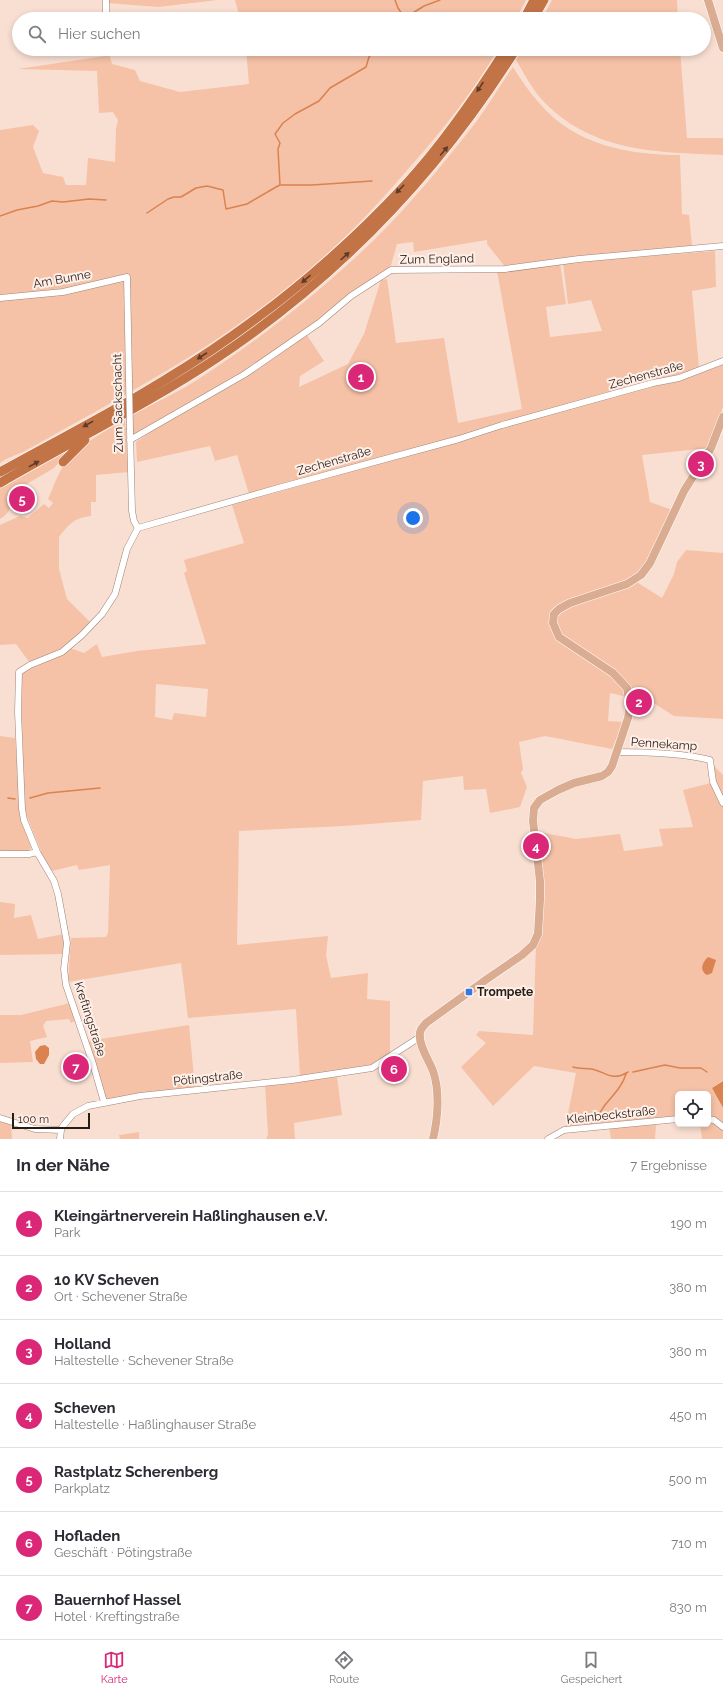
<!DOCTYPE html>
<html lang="de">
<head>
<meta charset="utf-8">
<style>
  body { margin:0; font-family:Raleway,sans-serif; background:#f7f7f7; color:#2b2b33 }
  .controls { position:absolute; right:12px; bottom:12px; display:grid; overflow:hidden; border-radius:6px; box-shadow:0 2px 6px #0003 }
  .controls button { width:36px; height:36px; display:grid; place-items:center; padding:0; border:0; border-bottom:1px solid #e1e1e2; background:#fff; color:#2b2b33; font:20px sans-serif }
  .scale { position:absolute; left:12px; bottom:10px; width:78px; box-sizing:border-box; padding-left:4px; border:2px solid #261d18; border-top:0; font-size:11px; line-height:14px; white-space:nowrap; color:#261d18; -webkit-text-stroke:3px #ffefe7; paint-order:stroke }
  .you { position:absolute; left:413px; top:518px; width:14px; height:14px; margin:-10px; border:3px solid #fff; border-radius:50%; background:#1a73e8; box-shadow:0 0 0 6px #1a73e833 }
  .badge { display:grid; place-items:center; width:26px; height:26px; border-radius:50%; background:#db2777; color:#fff; font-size:13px; font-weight:700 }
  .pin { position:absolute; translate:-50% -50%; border:2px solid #fff; box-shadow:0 1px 4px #0006 }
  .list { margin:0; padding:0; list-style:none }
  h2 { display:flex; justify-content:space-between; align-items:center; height:52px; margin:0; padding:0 16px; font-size:17px }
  h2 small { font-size:13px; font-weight:400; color:#7c7c81 }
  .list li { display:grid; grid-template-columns:26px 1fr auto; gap:12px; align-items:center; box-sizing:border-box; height:64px; padding:0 16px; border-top:1px solid #e1e1e2 }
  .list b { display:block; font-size:15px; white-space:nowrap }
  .list p { margin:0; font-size:13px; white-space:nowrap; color:#7c7c81 }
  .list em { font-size:13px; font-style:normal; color:#7c7c81 }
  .icon { flex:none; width:22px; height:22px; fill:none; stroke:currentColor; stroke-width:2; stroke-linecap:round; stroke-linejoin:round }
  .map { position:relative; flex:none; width:723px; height:1139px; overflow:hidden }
  .search { position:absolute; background:#fff; box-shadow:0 2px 6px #0003; left:12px; right:12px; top:12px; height:44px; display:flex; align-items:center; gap:10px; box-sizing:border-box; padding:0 14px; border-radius:22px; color:#7c7c81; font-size:15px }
  .sheet { height:500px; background:#fff }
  nav { display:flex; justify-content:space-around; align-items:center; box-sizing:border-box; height:56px; border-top:1px solid #e1e1e2; background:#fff; font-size:11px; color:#7c7c81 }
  nav a { display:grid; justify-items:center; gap:2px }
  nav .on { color:#db2777 }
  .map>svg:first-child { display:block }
  .green { fill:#f5c2a7; fill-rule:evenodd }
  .water { fill:#da8250 }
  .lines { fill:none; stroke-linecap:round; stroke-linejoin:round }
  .stream { stroke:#da8250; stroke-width:1.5 }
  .minor-casing { stroke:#9c8579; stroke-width:7 }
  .major-casing { stroke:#fff; stroke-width:9 }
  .highway-casing { stroke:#fff; stroke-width:10 }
  .minor { stroke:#fff; stroke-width:6 }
  .major { stroke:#daac91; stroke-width:8 }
  .highway { stroke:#c27447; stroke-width:9 }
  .minor-bridge-casing { stroke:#9c8579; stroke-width:7; stroke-linecap:butt }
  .minor-bridge { stroke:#fff; stroke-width:6 }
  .oneway { fill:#5d3b28 }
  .poi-dot { fill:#3178e5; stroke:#ffefe7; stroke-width:1.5 }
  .labels { text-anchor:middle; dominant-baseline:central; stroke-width:4; stroke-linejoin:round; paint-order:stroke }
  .street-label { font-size:12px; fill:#261d18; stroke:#ffefe7 }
  .poi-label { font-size:12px; font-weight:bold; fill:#261d18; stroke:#ffefe7; text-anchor:start }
</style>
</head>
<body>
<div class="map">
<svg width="723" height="1139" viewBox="0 0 723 1139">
  <rect width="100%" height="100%" fill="#f9dfd2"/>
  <path class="green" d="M107,0H218L158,7L107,3Z
    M235,0H526L516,19H240Z
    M552,0H677L678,19H542Z
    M105,49H108L112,64L135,70L140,81L180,92L249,84L246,49H498C473,92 442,131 409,168C389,191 369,214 347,235C306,275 259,311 211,343C151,382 87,416 25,451L6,459L0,463V130L33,125L39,131L33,147L43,173L63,177L66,185H86L88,158L115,162L116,129L118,120L113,112L99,113L97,71L18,69L105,56Z
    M523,49H680L687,138H723V155C658,152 595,153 545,103C533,91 525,75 516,60Z
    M513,67C521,80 530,93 540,104C575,145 629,155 680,155L682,214L689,215L692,246L506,268L487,244V240L414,252L413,242L397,244L390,269L305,332L324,361L300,376L299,387L348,364L364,334L381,280L387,279L396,343L444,338L458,423L522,409L497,271L560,263L566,304L546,307L550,337L602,331L591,300L568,304L563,263L715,251L716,287L692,291L699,368L665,378L670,383L723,363V406L714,436L708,448L642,455L650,502L672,510C663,531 655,555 640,573C631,584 574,601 558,607L554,629C574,645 620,673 627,697L610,693L608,721L624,722L612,749L545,736L519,742L523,769L521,773L527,787L520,807L490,813L486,789L464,790L463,776L423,781L421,820L344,826L239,831L237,945L328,936L326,955L331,978L368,973L367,999L390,1001V1054L375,1064L300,1077L296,1009L188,1018L181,963L68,982L71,938L106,937L108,933L110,865L79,870L77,865L52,871L41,858V851L24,809L21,675L26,670L70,648L84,653L97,644L102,657L137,651L206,644L184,573L187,571L184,560L244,543L232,505L461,440L249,494L237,455L215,461L210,446L137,462L136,442L165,422L133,436V415C154,403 177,393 197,380C259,340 319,293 373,241C410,205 444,163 476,122C489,105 500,85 513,67ZM156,684L208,689L206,717L174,713L172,720L155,717Z
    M125,420L129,472L96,475V502H91V516C74,518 69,524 59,537V569L67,599L91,623L62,650L30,663L16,644L0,645V525L20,516L28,518L44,504L49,508L53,503L48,499C54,486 58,472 67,461C82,443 105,431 125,420Z
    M71,449L54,468L15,491C13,502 11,513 0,519V489Z
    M686,550L723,553V719L674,716L628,687L557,632L556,614L559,609L635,581L662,598L674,574L677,562Z
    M0,736L15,738L21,815L31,848L27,852H3L0,850Z
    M711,763L723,775V800L714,782Z
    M711,783L723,802V1080L712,1088L723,1109V1125L708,1118V1094H678V1117L609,1122L565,1129L576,1073L534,1066L493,1106L461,1067L486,1043L476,1035L479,1031L533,1035L536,945L542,906V849L539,832L576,839L620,834L624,851L663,846L659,829L693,827L683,790Z
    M0,902L15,904L14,918L31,915L38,939L64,934L65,954L0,955Z
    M70,1003L77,1020L71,1023L69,1019L46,1021L43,1026L47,1037L30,1041L33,1062L0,1063V1015H21Z
    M189,1025L195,1088L105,1099L88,1041Z
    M337,1077L342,1115L294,1123L295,1139H266L268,1135L265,1085Z
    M0,1119L11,1122L12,1139H0Z
    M708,1121L713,1122L723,1130V1139H702L700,1124H708Z
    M656,1124L655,1139H611L609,1127Z
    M139,1132V1139H120L119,1135Z"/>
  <path class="water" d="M708,957L716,960L712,973L707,975C699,970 702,963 708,957Z
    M45,1045L49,1048V1055L44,1064H40L36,1059L35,1052L40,1046Z
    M723,1081V1108L712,1088Z"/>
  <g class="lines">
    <path class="stream" d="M395,0L398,8L404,17
      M403,19L424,6L440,0
      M280,185H312L372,181
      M147,213L168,199L174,197H181L196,188L207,186L223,190L226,209L247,204L276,187L280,185L278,149L280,143L275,134L283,123L295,114L319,101L330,88L366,67L369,57L376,49
      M0,216L17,210L38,206L52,201L63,202L89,199L106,200
      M8,798L15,799
      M30,798L48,793L100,788
      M573,1067C579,1069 585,1068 592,1069C606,1072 612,1082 628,1072
      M633,1072L665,1065L680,1068H701L707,1072
      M592,1123C598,1117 600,1112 605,1105C613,1095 622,1087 626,1074"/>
    <defs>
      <path id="minor" d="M106,19V0
        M0,298L63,292L127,277L129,380
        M130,430L132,511L134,521L138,528
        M130,440L245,374L319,323L351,296L391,270L505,269L579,259L723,246
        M616,752C644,752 683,753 710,760L713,782L723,803
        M0,854H29L37,852
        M104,1102L93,1064L66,985L64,969L67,943L58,894L54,881L37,852L24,820L22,809L18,712L19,672L30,665L62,652L82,635L102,614L115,594L127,549L138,528L282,487L459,439L502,425L653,383L679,378L723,361
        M0,1118L35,1129L61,1130
        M708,1119L714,1120L723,1127
        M60,1139L61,1130L63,1126L73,1114L88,1106L140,1096L292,1080L372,1068L420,1037
        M548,1139L564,1130L678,1119"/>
      <path id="major" d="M708,0L723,48
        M433,1139C438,1118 440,1091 433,1071C429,1060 418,1045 420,1033C420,1029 424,1026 426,1023L487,979L522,955L533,945L538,934L540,900V881L533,821L534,808L540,800L558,790L574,783L602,776L608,772L612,766L628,718L630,705L627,688L613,673L559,637L553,623L554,614L559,609L570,603L627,584L641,575L650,563L684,491L711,448L723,417"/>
      <path id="highway" d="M524,19L534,0
        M533,19L544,0
        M63,462L85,440
        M0,472C78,429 159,388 232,336C295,292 353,241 406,184C444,143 476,96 506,49
        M0,483C72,441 148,404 217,358C338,277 439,172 516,49"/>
    </defs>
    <use href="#minor" class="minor-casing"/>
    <use href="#major" class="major-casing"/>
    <use href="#highway" class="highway-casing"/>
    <use href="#minor" class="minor"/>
    <use href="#major" class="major"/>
    <use href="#highway" class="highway"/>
    <defs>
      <path id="minor-bridge" d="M129,380L130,430"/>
    </defs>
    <use href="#minor-bridge" class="minor-bridge-casing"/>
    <use href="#minor-bridge" class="minor-bridge"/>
  </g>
  <defs><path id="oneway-solid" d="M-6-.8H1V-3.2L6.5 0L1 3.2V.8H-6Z"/></defs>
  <g class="oneway">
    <use href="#oneway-solid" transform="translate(480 87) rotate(124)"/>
    <use href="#oneway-solid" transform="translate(444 151) rotate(-50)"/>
    <use href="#oneway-solid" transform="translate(400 189) rotate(134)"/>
    <use href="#oneway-solid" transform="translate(345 256) rotate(-42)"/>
    <use href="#oneway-solid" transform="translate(306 279) rotate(139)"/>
    <use href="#oneway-solid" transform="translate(202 356) rotate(147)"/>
    <use href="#oneway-solid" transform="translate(88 424) rotate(151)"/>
    <use href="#oneway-solid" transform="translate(34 464) rotate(-29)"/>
  </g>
  <rect class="poi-dot" x="465" y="988" width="8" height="8" rx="2"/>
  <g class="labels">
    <g class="street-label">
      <text transform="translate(437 259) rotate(-1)">Zum England</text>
      <text transform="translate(62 279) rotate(-10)">Am Bunne</text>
      <text transform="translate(646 375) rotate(-15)">Zechenstraße</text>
      <text transform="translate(118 403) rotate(-91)">Zum Sackschacht</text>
      <text transform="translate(334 461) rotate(-16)">Zechenstraße</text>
      <text transform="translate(664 744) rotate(4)">Pennekamp</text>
      <text transform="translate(90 1019) rotate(72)">Kreftingstraße</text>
      <text transform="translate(208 1078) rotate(-6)">Pötingstraße</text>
      <text transform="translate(611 1115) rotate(-6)">Kleinbeckstraße</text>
    </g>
    <g class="poi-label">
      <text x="477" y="992">Trompete</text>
    </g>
  </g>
</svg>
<div class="controls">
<button><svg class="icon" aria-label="locate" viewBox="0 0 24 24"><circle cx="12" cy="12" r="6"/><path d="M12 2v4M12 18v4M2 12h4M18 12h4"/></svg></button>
</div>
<div class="scale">100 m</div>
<div class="you"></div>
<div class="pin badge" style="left:361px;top:377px">1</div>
<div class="pin badge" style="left:639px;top:702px">2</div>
<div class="pin badge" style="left:701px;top:464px">3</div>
<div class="pin badge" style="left:536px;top:846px">4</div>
<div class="pin badge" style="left:22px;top:499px">5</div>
<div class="pin badge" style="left:394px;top:1069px">6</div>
<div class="pin badge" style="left:76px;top:1067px">7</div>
<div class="search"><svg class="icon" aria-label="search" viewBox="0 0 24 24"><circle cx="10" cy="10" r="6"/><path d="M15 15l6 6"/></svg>Hier suchen</div>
</div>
<section class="sheet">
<h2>In der Nähe<small>7 Ergebnisse</small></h2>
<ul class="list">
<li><span class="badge">1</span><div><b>Kleingärtnerverein Haßlinghausen e.V.</b><p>Park</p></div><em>190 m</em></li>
<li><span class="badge">2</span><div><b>10 KV Scheven</b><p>Ort · Schevener Straße</p></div><em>380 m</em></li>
<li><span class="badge">3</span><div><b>Holland</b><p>Haltestelle · Schevener Straße</p></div><em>380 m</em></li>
<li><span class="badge">4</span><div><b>Scheven</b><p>Haltestelle · Haßlinghauser Straße</p></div><em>450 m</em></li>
<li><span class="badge">5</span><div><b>Rastplatz Scherenberg</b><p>Parkplatz</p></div><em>500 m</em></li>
<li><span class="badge">6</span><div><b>Hofladen</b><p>Geschäft · Pötingstraße</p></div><em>710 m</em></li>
<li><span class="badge">7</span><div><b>Bauernhof Hassel</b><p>Hotel · Kreftingstraße</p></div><em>830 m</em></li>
</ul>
</section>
<nav>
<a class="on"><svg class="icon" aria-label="map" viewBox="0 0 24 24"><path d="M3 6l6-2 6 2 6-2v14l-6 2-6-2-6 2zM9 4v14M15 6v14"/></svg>Karte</a>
<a><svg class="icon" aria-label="directions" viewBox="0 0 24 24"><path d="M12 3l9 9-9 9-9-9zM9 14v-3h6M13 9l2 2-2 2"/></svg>Route</a>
<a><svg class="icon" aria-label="saved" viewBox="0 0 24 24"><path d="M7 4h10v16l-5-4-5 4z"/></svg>Gespeichert</a>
</nav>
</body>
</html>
